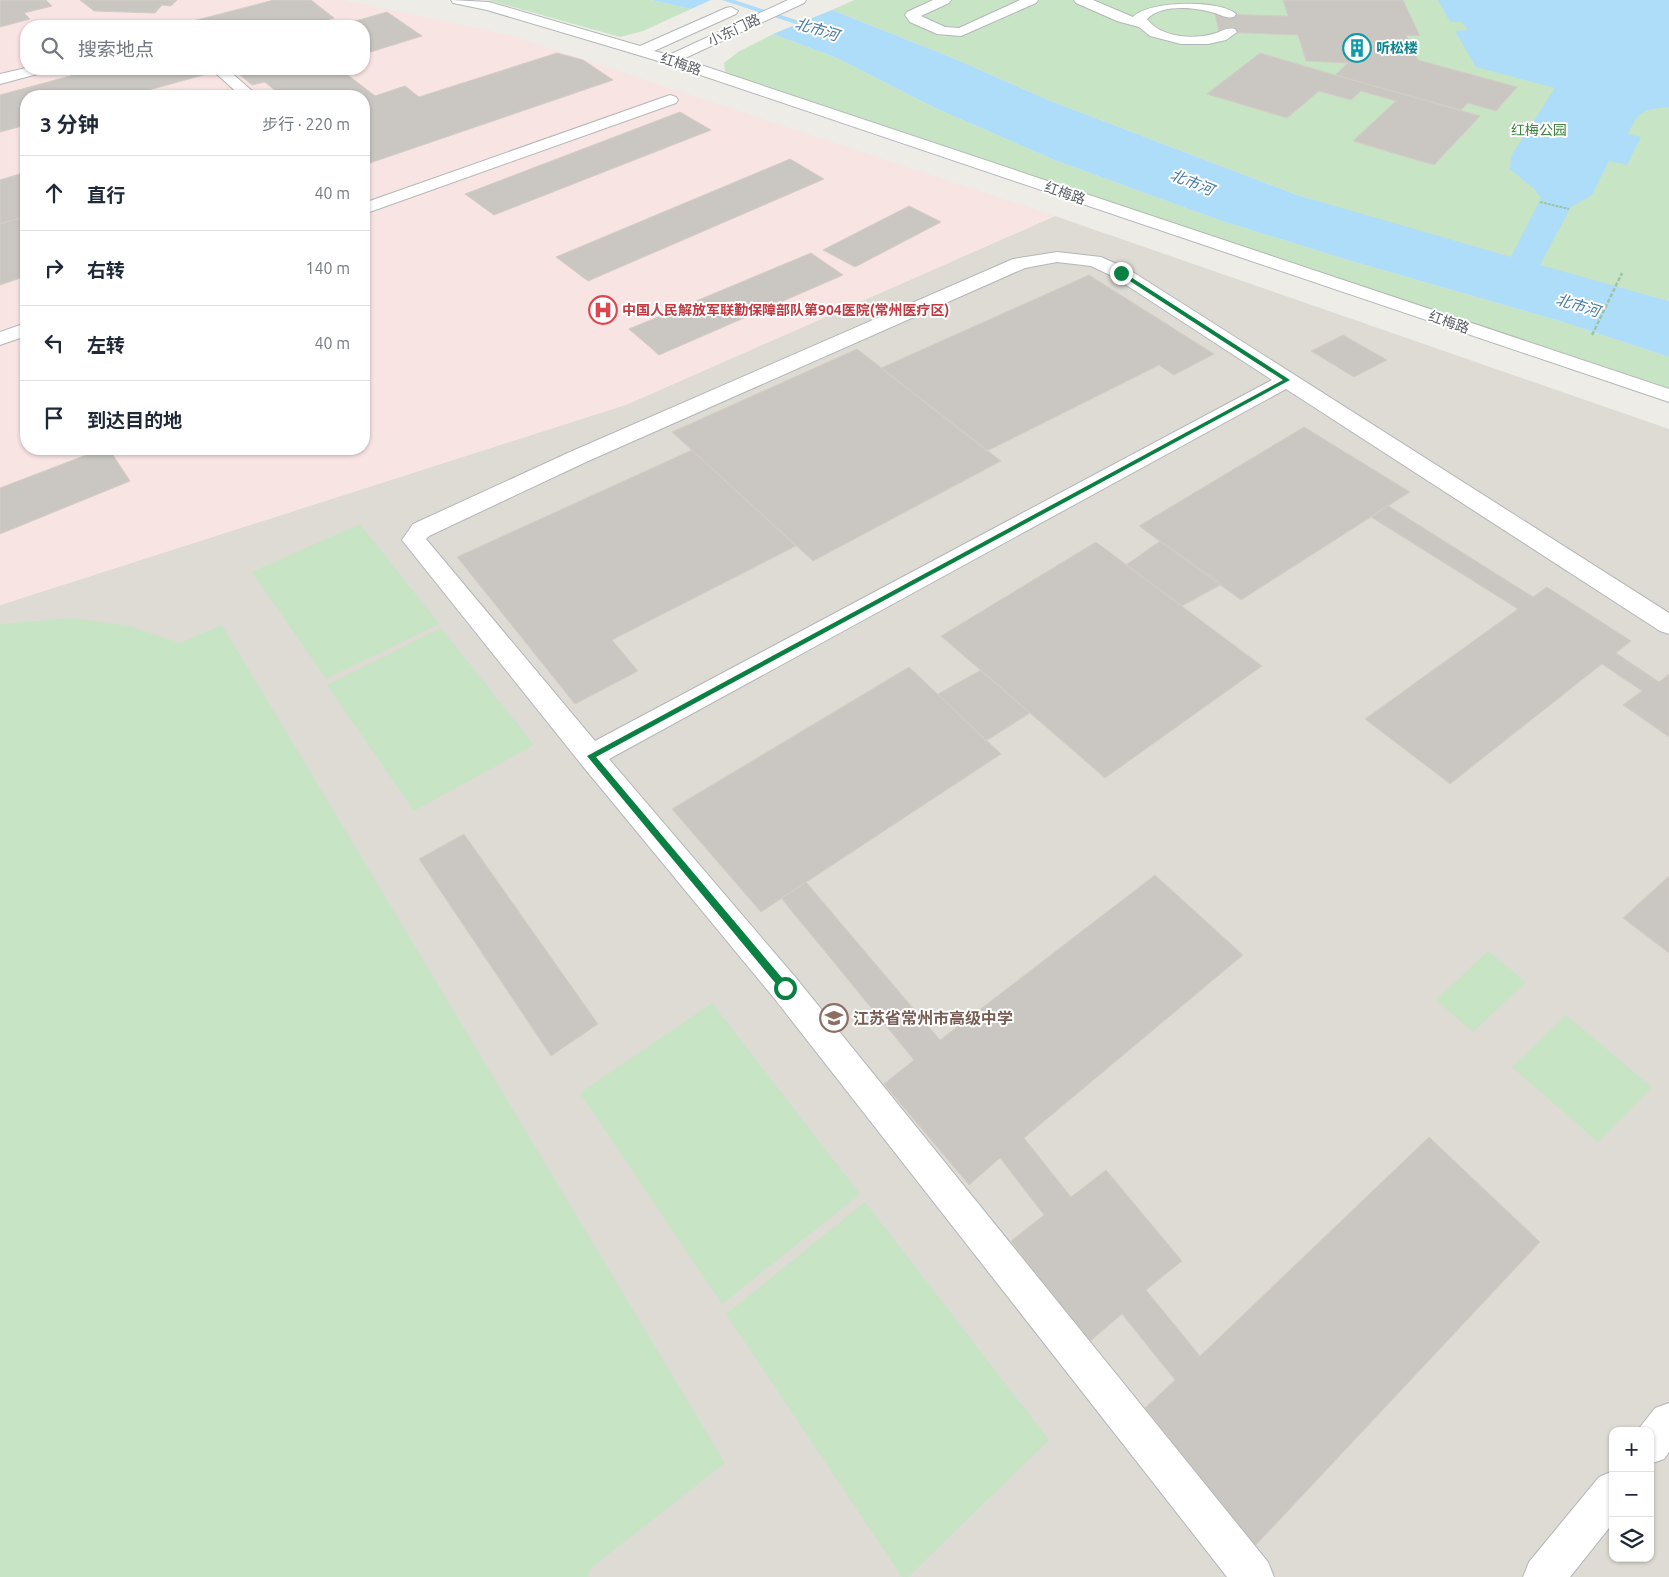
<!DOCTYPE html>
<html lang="zh">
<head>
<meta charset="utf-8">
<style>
  body { margin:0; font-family:Ubuntu,"Noto Sans SC",sans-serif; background:#f2f2f3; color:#1f2937 }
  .controls { position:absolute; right:15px; bottom:15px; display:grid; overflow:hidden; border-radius:10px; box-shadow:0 1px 4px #0004 }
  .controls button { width:45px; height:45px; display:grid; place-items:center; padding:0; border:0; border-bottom:1px solid #e0e1e3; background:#fff; color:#1f2937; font:25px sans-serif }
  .stop { position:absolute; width:15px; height:15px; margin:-11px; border:4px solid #0b8043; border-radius:50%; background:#fff }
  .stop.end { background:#0b8043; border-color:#fff; box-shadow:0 1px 5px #0008 }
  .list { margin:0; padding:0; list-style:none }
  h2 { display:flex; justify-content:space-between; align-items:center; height:65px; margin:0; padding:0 20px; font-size:21px }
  h2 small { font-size:16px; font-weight:400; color:#747a83 }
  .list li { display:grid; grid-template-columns:32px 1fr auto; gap:15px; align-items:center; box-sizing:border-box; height:75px; padding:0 20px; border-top:1px solid #e0e1e3 }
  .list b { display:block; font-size:19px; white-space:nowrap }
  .list em { font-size:16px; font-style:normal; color:#747a83 }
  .icon { flex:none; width:28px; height:28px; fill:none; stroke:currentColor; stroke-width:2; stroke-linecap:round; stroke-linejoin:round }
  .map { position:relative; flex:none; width:1669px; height:1577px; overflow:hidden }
  .search { position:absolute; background:#fff; box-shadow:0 1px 4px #0004; left:20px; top:20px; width:350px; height:55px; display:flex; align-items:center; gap:12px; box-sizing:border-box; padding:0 18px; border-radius:20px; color:#747a83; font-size:19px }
  .panel { position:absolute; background:#fff; box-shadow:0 1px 4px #0004; left:20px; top:90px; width:350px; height:365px; border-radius:20px }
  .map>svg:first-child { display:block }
  .education { fill:#dedbd4; fill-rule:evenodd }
  .medical { fill:#f9e4e4; fill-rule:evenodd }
  .green { fill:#c7e4c5 }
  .water { fill:#adddf8 }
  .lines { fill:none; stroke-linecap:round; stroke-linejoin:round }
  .stream { fill:#adddf8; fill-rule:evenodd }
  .building { fill:#cac7c2; stroke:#d3cdc5 }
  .service-casing { stroke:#b3b6b9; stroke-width:2 }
  .tertiary-casing { stroke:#b3b6b9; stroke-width:2 }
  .path-far1 { stroke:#9ec4a6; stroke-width:2; stroke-dasharray:3 1; stroke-linecap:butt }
  .path { stroke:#9ec4a6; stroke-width:2.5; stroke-dasharray:4 2; stroke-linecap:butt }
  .service { fill:#fff; fill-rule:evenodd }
  .tertiary { fill:#fff; fill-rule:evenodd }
  .route { fill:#0b8043 }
  .labels { text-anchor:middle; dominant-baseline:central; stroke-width:4; stroke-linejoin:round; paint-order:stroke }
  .far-street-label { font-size:14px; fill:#5d6165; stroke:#fff }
  .far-culture-label { font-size:14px; font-weight:bold; fill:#0d838f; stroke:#fff; text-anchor:start }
  .far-park-label { font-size:14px; fill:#3f843d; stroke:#fff }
  .far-health-label { font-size:14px; font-weight:bold; fill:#be3a42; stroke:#fff; text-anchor:start }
  .far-water-label { font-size:15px; font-style:italic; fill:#477aa1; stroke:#fff }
  .education-label { font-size:16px; font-weight:bold; fill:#785e54; stroke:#fff; text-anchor:start }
</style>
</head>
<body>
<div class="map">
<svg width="1669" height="1577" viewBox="0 0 1669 1577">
  <rect width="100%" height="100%" fill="#eeece6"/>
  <path class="education" d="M1055,216L1669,429V1577H0V605L628,404ZM1613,1431H1650V1558H1613Z"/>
  <path class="medical" d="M0,0H344L510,35L1055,216L628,404L0,605ZM26,26H364V69H26ZM26,96H364V449H26Z"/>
  <path class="green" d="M488,0H651L691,9L643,31L620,37Z
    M854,0H1669V301L1467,246L1297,195L1048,100L953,58L832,10Z
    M773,34L837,58L935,108L1057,161L1219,220L1348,260L1563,322L1669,357V389L735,79L725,71L724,63L738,52Z
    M360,524L439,624L326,679L252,572Z
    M73,618L129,626L180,643L222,625L725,1463L591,1568L588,1577H0V624Z
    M441,628L534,745L414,811L327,685Z
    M1488,951L1526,982L1473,1032L1436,1000Z
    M712,1003L860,1194L722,1304L580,1093Z
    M1566,1015L1652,1087L1598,1142L1512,1067Z
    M865,1202L1049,1440L908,1577H902L726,1314Z"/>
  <path class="water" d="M651,0H711L691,9Z
    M1438,0H1669V107C1644,109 1639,110 1628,134L1641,137L1627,165L1609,161L1592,195L1571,207L1540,265L1669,301V357L1563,322L1348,260L1219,220L1057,161L935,108L837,58L773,34L832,10L953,58L1048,100L1297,195L1511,257L1541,198L1533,188L1510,169L1511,156L1555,88L1476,67L1455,31L1468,30L1462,22H1450Z"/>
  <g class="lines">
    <path class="stream" d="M722,0H734L824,29L817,31Z"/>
  </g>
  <path class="building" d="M0,0H46L52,6L24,13L30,19L0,27Z
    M80,0H177L171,6L162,5L155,13L94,11Z
    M274,0H311L334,18L305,26H198L193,21Z
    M1283,0H1403L1420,36L1406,35L1418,60L1517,87L1496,111L1468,103L1461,110L1335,75L1348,63L1306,61L1298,35L1219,32L1215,14L1288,16Z
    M387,12L422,36L364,54V26H338Z
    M557,53L583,60L613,80L364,165V96H282L265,82L252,85L233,69H340L375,96L405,86L419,97Z
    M1260,53L1335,75L1480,116L1434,165L1353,141L1396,101L1361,91L1351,100L1319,91L1287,118L1207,94Z
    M96,69H211L214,72L127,96H26V125L0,132V95Z
    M680,112L711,130L494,215L465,194Z
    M790,159L824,179L588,281L556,257Z
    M26,172V216L0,224V180Z
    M909,206L941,222L855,267L823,250Z
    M26,216V276L0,285V224Z
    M811,253L843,275L659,355L629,329Z
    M1089,275L1214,354L1174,375L1159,365L987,451L881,368Z
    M1343,335L1387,360L1354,377L1311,351Z
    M857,349L1001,461L813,561L672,432Z
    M1304,427L1410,492L1241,600L1139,526Z
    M102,449H109L130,481L0,534V488Z
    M692,450L796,546L612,640L638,671L575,704L457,557Z
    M1387,505L1533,597L1547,587L1631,641L1616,653L1659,682L1669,674V737L1623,705L1642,691L1602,664L1450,784L1365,719L1518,609L1371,517Z
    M1160,541L1222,584L1182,606L1126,565Z
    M1096,542L1262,666L1105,778L941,636Z
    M909,667L1001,754L761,912L672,809Z
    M981,670L1030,713L986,741L938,694Z
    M464,834L598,1024L551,1056L419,859Z
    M1155,875L1243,955L1024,1138L1071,1197L1106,1170L1182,1261L1146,1290L1200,1356L1429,1137L1540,1242L1255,1546L1145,1408L1175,1380L1122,1314L1088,1343L1011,1241L1044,1215L1000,1158L969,1185L884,1084L914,1060L781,898L806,882L940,1040Z
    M1669,876V953L1623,918Z"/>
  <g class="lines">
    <defs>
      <path id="service" d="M933,0H951L949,3L921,16L945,27L959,28L1020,0H1038L1036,3L961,36L937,34L910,22L905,15L907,12Z
        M1074,0H1093L1133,17C1149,0 1221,0 1236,14L1234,17C1225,19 1220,14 1211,12C1193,7 1161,4 1147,19C1160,37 1192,40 1213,34C1221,32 1226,27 1235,29L1237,32L1226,40L1208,44H1181L1150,36L1139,27L1117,21L1076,3Z
        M26,68L48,69L45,72L0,84V74Z
        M211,69H227L258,96H241Z
        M670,95L676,97L678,100L676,103L364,214V203Z
        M1057,252L1101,257L1128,269L1669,613V634L1660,631L1286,389L609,759L796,978L1268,1562L1274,1577H1227L774,998L581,764L402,540L413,524L570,452L1013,259ZM1057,262L1091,266L1114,277L1272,380L595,741L426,539L429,536L586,462L1025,268Z
        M26,323V336L0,345V332Z
        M1669,1403V1452L1664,1459L1650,1464V1431H1637L1655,1408Z
        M1613,1471V1523L1570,1577H1523L1529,1562L1599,1477Z"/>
      <path id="tertiary" d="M451,0L489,2L640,46L726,8L731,7L738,11L736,14L654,51L669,55L788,0H806L804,3L683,59L1669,389V402L665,63L487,10L453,3Z"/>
    </defs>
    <use href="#service" class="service-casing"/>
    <use href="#tertiary" class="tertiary-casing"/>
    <path class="path-far1" d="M1540,202L1569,209"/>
    <path class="path" d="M1592,335L1622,273"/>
    <use href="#service" class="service"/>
    <use href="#tertiary" class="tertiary"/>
  </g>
  <path class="route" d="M1119,272H1123L1290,380L596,757L788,985V991H782L587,756L1283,380L1119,274Z"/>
  <defs>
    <symbol id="building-ring" viewBox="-11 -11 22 22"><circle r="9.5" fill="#fff" stroke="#0f9aa8" stroke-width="1.5"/><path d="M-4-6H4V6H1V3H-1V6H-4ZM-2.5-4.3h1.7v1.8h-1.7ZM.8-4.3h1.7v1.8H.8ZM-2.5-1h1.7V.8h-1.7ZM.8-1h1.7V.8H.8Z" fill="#0f9aa8"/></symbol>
    <symbol id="hospital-ring" viewBox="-11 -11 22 22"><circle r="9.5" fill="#fff" stroke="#e0444e" stroke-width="1.5"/><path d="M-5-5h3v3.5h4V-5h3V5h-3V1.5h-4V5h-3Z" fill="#e0444e"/></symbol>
    <symbol id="school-ring" viewBox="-11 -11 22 22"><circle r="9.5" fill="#fff" stroke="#8d6e63" stroke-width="1.5"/><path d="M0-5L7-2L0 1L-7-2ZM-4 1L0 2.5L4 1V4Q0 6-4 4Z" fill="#8d6e63"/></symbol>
  </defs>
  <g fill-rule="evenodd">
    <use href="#building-ring" x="1341" y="32" width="32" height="32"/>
    <use href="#hospital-ring" x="587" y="294" width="32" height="32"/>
    <use href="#school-ring" x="818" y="1002" width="32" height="32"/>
  </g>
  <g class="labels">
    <g class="far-street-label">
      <text transform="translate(734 30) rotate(-25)">小东门路</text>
      <text transform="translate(681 64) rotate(18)">红梅路</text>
      <text transform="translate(1065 193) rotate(19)">红梅路</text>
      <text transform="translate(1449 322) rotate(19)">红梅路</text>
    </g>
    <g class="far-culture-label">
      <text x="1376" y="48">听松楼</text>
    </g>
    <g class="far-park-label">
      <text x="1539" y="130">红梅公园</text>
    </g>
    <g class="far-health-label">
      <text x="622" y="310">中国人民解放军联勤保障部队第904医院(常州医疗区)</text>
    </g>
    <g class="far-water-label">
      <text transform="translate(817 29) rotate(17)">北市河</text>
      <text transform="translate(1192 182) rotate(22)">北市河</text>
      <text transform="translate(1578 305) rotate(17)">北市河</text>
    </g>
    <g class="education-label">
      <text x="853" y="1018">江苏省常州市高级中学</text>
    </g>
  </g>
</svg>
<div class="controls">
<button>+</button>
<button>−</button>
<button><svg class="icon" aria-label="layers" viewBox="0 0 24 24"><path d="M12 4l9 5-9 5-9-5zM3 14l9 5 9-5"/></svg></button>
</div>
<div class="stop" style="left:785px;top:988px"></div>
<div class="stop end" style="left:1121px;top:273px"></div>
<div class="search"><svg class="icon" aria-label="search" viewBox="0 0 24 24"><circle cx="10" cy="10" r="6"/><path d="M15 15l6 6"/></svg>搜索地点</div>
<section class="panel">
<h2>3 分钟<small>步行 · 220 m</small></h2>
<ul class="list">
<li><svg class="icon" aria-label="ahead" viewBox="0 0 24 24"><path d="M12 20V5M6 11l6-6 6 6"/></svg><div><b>直行</b></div><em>40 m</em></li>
<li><svg class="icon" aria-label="right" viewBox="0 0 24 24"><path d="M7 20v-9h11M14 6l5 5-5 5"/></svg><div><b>右转</b></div><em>140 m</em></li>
<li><svg class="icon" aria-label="left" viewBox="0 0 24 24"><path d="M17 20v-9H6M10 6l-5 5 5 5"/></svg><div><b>左转</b></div><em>40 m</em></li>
<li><svg class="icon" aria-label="arrive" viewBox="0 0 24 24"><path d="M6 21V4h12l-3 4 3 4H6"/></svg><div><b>到达目的地</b></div></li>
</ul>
</section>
</div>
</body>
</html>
